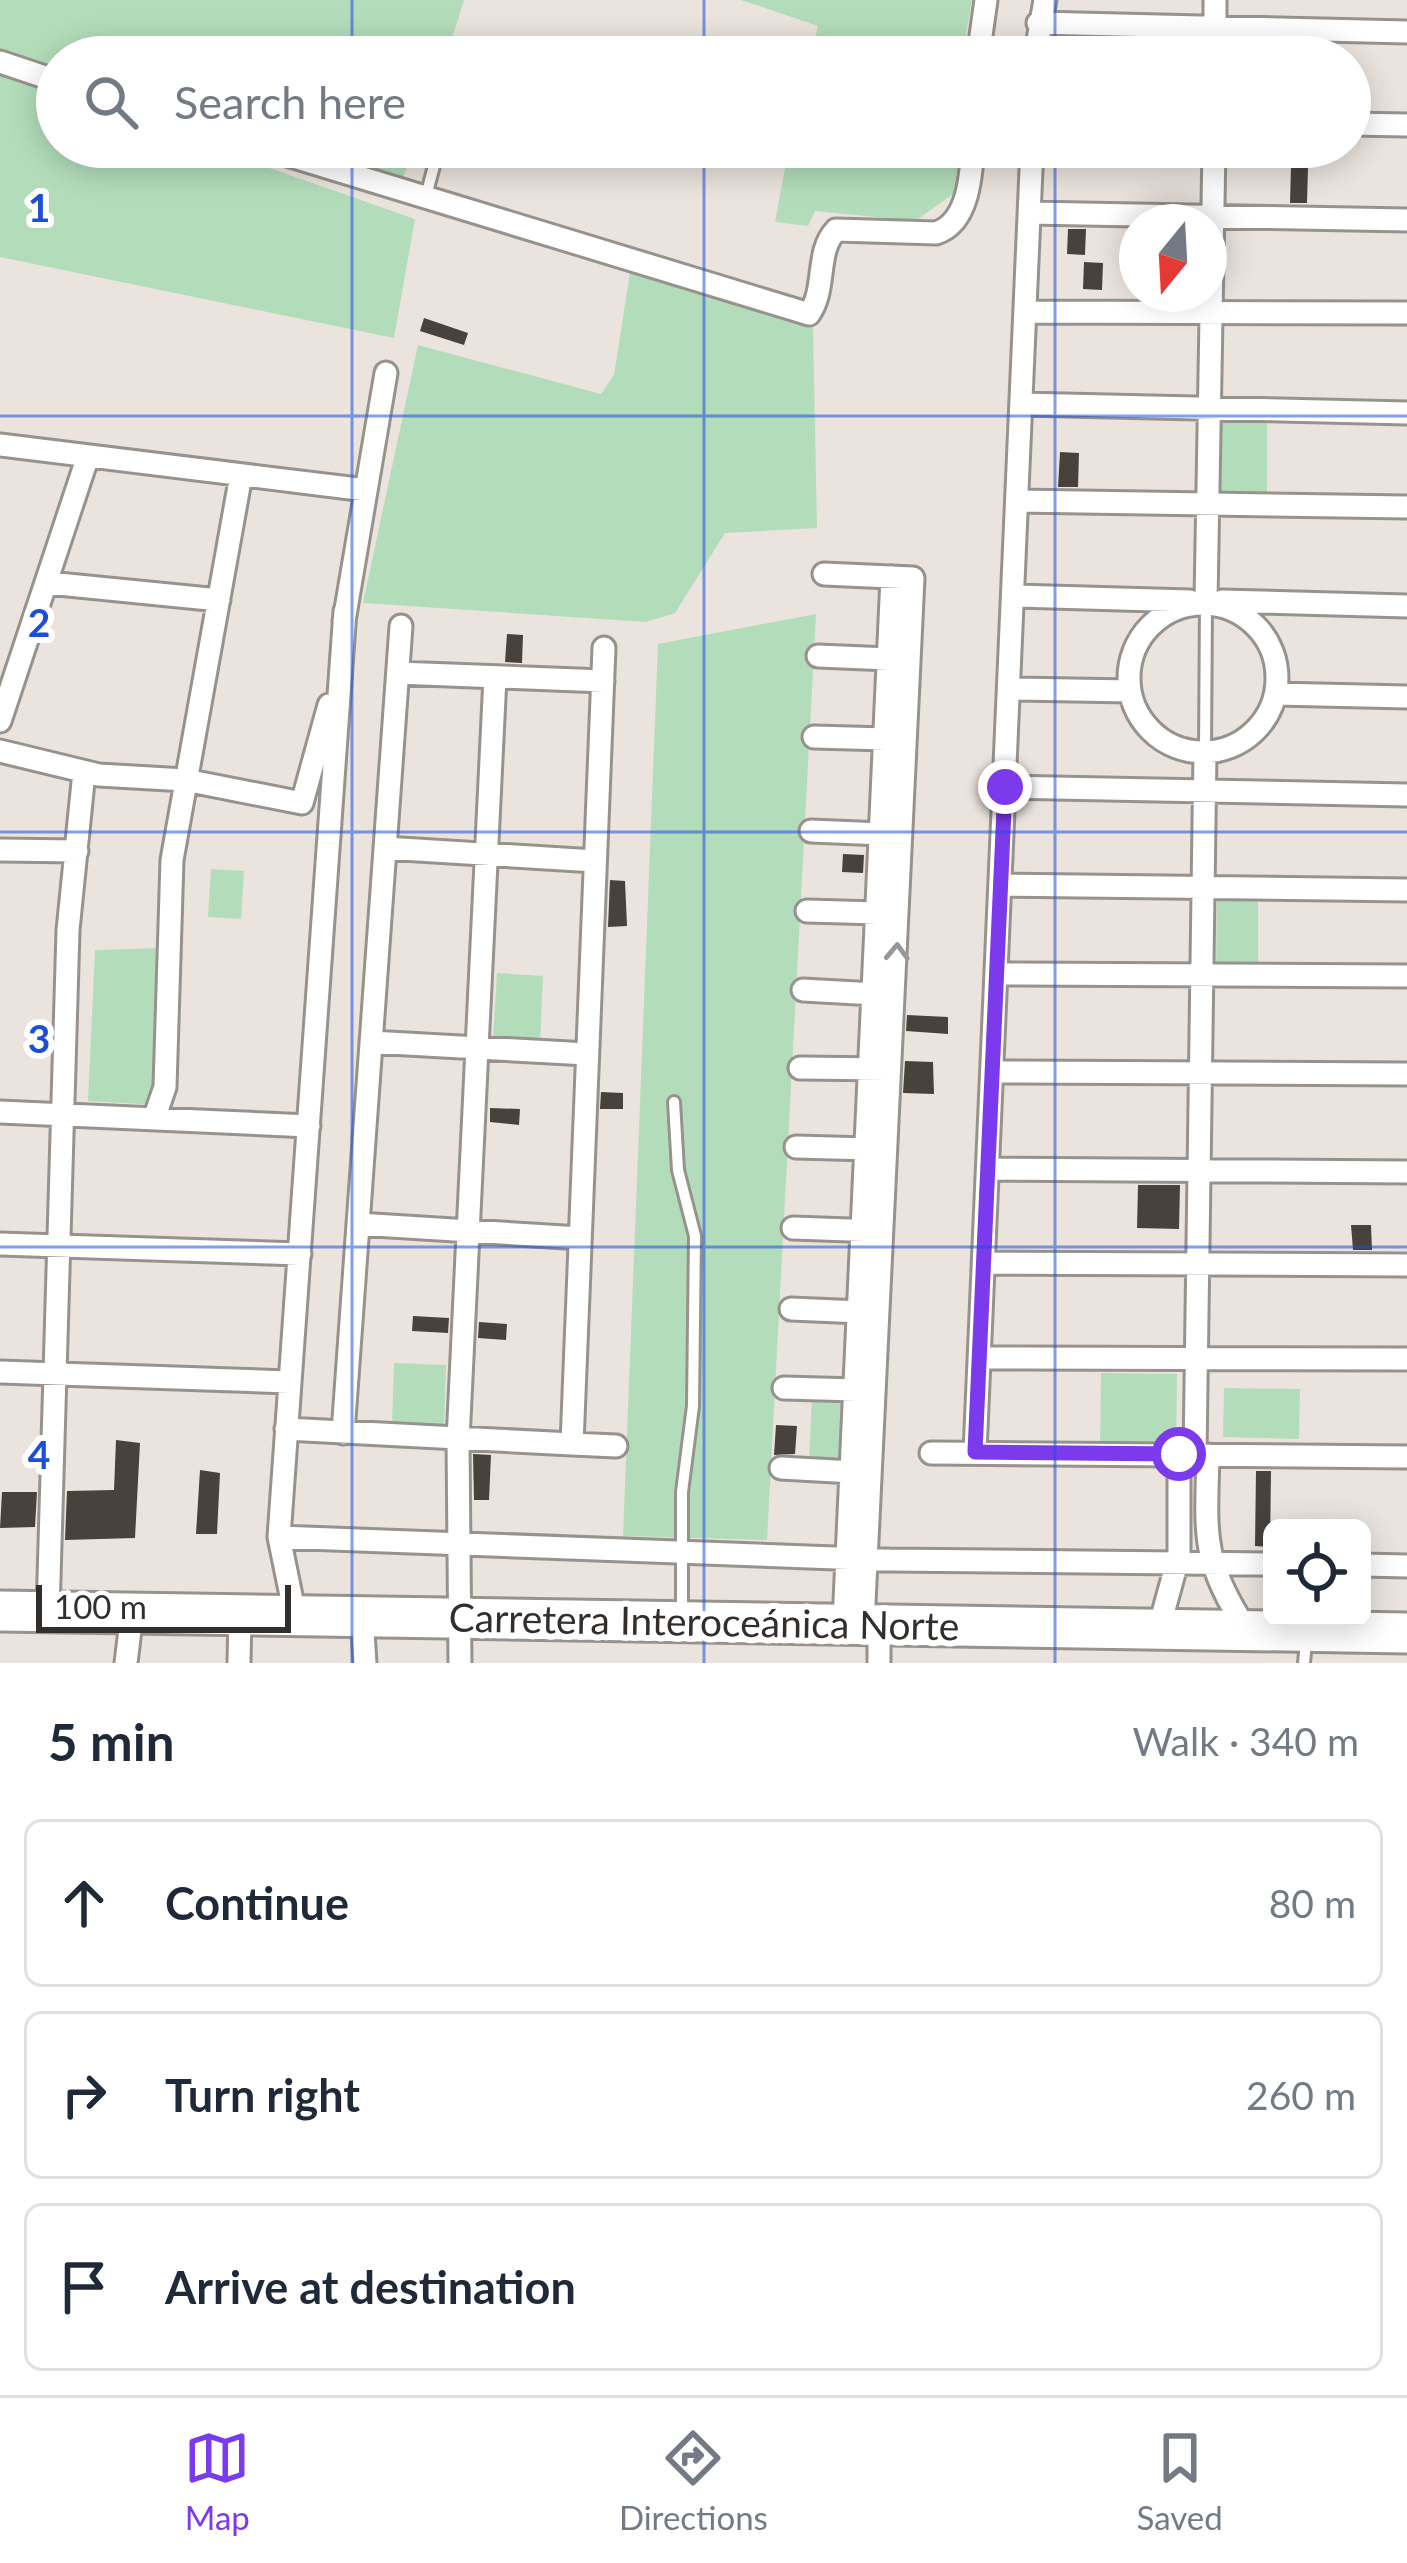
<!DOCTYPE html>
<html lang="en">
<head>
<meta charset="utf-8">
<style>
  body { margin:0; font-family:Lato,sans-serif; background:#f6f6f7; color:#1f2937 }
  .controls { position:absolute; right:36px; bottom:36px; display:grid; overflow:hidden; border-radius:18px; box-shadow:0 6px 30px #0003 }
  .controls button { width:108px; height:108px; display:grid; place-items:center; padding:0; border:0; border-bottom:3px solid #e0e1e3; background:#fff; color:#1f2937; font:60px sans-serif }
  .compass { position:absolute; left:1119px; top:204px; width:108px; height:108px; border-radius:50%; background:#fff; box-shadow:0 6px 30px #0003; rotate:198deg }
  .scale { position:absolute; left:36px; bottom:30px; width:255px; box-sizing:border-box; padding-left:12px; border:6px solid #312e2c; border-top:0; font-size:33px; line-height:42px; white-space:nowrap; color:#312e2c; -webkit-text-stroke:9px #fff; paint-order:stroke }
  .stop { position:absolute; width:36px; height:36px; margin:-27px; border:9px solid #7c3aed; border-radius:50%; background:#fff }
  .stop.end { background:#7c3aed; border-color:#fff; box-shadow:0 3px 12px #0008 }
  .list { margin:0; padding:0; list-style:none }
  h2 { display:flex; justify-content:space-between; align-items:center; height:156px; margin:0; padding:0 48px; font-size:51px }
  h2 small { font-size:39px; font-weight:400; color:#747a83 }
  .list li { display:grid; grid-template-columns:78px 1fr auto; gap:36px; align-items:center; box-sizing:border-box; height:168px; margin:0 24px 24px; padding:0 24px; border:3px solid #e0e1e3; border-radius:18px }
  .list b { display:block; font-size:45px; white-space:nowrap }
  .list em { font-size:39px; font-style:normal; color:#747a83 }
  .icon { flex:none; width:66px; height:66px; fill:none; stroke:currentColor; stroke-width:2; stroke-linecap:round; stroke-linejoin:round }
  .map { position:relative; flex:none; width:1407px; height:1663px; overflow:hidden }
  .search { position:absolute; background:#fff; box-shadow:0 6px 30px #0003; left:36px; right:36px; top:36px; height:132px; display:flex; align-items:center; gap:30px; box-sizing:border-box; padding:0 42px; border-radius:66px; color:#747a83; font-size:45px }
  .sheet { height:732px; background:#fff }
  nav { display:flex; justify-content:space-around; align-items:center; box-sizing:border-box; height:168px; border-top:3px solid #e0e1e3; background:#fff; font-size:33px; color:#747a83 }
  nav a { display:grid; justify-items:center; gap:6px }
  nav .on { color:#7c3aed }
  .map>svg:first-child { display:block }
  .green { fill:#b3ddba }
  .building { fill:#47423c }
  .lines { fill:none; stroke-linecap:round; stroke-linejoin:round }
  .lane-casing { stroke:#98928c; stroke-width:16 }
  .street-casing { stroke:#98928c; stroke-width:27 }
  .highway-casing { stroke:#98928c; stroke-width:45 }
  .lane { stroke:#fff; stroke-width:10 }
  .street { stroke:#fff; stroke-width:21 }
  .highway { stroke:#fff; stroke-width:39 }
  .oneway { stroke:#989696 }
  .route { stroke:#7c3aed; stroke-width:15 }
  .grid { fill:none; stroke:#1d4ed8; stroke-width:3; stroke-opacity:0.55 }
  .labels { text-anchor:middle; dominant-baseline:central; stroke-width:12; stroke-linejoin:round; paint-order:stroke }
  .street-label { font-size:39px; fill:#312e2c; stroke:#fff }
  .grid-label { font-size:39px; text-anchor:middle; font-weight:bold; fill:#1d4ed8; stroke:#fff; stroke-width:12; stroke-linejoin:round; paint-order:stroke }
</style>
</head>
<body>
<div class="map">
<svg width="1407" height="1663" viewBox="0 0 1407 1663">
  <rect width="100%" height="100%" fill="#ebe4de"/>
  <path class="green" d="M0,0H464L446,57H57V71L0,53Z
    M741,0H972L962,57H811L818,26Z
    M0,74L57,93V147H210L415,219L394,338L0,257Z
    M295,147H414L402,181Z
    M789,147H961L956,192L915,221L815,211L808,226L775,222Z
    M630,273L813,327L817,528L725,533L675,613L646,622L363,603L418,345L601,394L614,375Z
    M1221,415L1267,416V495H1221Z
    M816,614L767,1540L623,1536L658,644Z
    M211,869L244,871L241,919L208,917Z
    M1217,897H1258V971H1216Z
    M165,948L158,1105L88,1101L95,950Z
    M497,973L543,976L540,1043L493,1041Z
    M394,1363L446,1365L444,1428L392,1426Z
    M1101,1373L1177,1374L1176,1449L1100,1448Z
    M1224,1388L1300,1389L1299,1439L1223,1437Z
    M812,1398L847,1399L845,1462L809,1461Z"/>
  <path class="building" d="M1291,166L1308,167L1307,203H1290Z
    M1068,229H1086L1085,255L1067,254Z
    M1084,262L1103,263L1102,290L1083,289Z
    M424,318L468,333L464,345L420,331Z
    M1060,452L1079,453L1078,487H1058Z
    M507,634L523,635L522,663L505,662Z
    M843,854L864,855L863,873L842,872Z
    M610,880L625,881L627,926L608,927Z
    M907,1015L948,1017V1034L906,1031Z
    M905,1061L933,1062L934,1094L903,1093Z
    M601,1092L623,1093V1109H600Z
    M490,1108L520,1109L519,1125L490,1122Z
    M1138,1185H1180L1179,1229L1137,1228Z
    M1351,1225H1371L1372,1250H1353Z
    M413,1316L449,1318L448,1333L412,1331Z
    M479,1322L507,1324L506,1340L478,1338Z
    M776,1425L797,1426L795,1454L774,1455Z
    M116,1440L140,1443L135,1538L65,1540L67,1491L114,1490Z
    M473,1454L491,1455L489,1500H474Z
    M200,1470L220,1473L217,1534H196Z
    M1256,1471H1271L1270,1547L1255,1546Z
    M2,1492H37L35,1527L0,1528Z"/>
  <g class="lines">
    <defs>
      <path id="lane" d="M426,196L439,147
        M1205,752L1206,601
        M674,1102L678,1170L695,1236L693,1406L682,1492V1612
        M1304,1663L1306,1642"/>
      <path id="street" d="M1038,23L1407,32
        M978,57L986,0
        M1035,57L1045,0
        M1215,57V0
        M0,62L57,81
        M1350,124L1407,125
        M261,147L809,314C827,289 815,252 836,230L936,233C968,223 971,177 973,147
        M1029,213L1407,220
        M1025,312L1407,313
        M1021,404L1407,413
        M0,445L366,490
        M1017,501L1407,507
        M824,574L913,578L863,1624
        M48,583L219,600
        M1013,596L1190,601
        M1206,601L1214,147
        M1222,601L1407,606
        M1129 678a74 74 0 1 1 148 0a74 74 0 1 1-148 0Z
        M344,621L386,373
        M818,656L889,659
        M398,673L603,681
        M1009,689L1130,691
        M1276,694L1407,697
        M0,721L88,456
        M814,737L886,739
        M0,751L99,775L185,780L302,803L329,705
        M1005,787L1407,795
        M811,831L882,834
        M385,848L595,861
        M0,850L77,851
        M1001,885L1407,890
        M807,911L878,913
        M998,974L1407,976
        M803,990L875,994
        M371,1042L587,1054
        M800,1068L886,1069
        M993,1072L1407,1074
        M0,1112L309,1126
        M154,1119L165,1087L172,860L241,475
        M796,1147L869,1149
        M988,1169L1407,1172
        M358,1224L580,1238
        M793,1228L878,1231
        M0,1244L300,1254
        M984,1263L1407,1265
        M791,1309L861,1312
        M979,1358L1407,1359
        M0,1372L289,1382
        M784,1388L857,1390
        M286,1429L572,1444L604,648
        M343,1433L401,626
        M572,1444L616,1446
        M975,1452L1032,147
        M931,1453L1407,1457
        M1195,1455L1205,752
        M1208,1455C1206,1534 1201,1560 1246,1629
        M781,1468L853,1472
        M279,1537L889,1560L1272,1564
        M1362,1565L1407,1566
        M48,1612L68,930L84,772
        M295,1615L279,1537L345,611
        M362,1616L365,1663
        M844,1623L892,577
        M879,1624V1663
        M1159,1628L1179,1555V1455
        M126,1663L132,1613
        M239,1663L240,1615
        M460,1663L458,1440L495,677"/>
      <path id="highway" d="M0,1611L1407,1633"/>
    </defs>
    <use href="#lane" class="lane-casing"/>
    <use href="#street" class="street-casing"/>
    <use href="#highway" class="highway-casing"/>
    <use href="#lane" class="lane"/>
    <use href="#street" class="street"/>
    <use href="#highway" class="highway"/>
  </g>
  <defs><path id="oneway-chevron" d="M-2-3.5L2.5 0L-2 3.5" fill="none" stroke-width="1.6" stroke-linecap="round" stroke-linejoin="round" transform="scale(3)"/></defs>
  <use class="oneway" href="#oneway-chevron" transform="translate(897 952) rotate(-88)"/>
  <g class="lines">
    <path class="route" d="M1005,787L975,1452L1179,1454"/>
  </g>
  <path class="grid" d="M352,0V57M704,0V57M1055,0V57M352,147V1663M704,147V1663M1055,147V1663M0,416H1407M0,832H1407M0,1247H1407"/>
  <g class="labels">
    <g class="street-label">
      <text transform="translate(704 1621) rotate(1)">Carretera Interoceánica Norte</text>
    </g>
  </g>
  <g class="grid-label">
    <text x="39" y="222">1</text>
    <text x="39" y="637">2</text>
    <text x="39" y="1053">3</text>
    <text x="39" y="1469">4</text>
  </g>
</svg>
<div class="controls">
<button><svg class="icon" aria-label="locate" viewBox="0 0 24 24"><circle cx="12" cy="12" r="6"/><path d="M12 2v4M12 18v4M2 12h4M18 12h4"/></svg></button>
</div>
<svg class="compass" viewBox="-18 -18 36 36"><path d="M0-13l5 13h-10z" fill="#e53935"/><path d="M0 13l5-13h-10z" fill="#747a83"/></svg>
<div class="scale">100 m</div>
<div class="stop" style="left:1179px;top:1454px"></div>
<div class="stop end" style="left:1005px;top:787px"></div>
<div class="search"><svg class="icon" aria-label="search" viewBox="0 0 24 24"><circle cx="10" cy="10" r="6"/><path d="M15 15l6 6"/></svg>Search here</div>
</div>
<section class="sheet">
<h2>5 min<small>Walk · 340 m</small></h2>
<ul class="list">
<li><svg class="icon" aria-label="ahead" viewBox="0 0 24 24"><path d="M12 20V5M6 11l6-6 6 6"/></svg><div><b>Continue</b></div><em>80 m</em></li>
<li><svg class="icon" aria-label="right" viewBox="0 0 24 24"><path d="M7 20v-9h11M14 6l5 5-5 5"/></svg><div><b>Turn right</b></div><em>260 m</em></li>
<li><svg class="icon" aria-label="arrive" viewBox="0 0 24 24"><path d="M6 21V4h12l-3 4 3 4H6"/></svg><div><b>Arrive at destination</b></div></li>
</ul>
</section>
<nav>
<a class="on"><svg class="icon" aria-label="map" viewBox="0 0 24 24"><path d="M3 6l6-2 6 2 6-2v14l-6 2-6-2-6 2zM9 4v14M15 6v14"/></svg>Map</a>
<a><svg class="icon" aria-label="directions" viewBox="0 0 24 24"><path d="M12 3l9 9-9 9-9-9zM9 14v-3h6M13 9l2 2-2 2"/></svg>Directions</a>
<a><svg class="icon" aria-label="saved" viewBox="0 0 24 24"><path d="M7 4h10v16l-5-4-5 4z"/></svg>Saved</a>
</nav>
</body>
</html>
